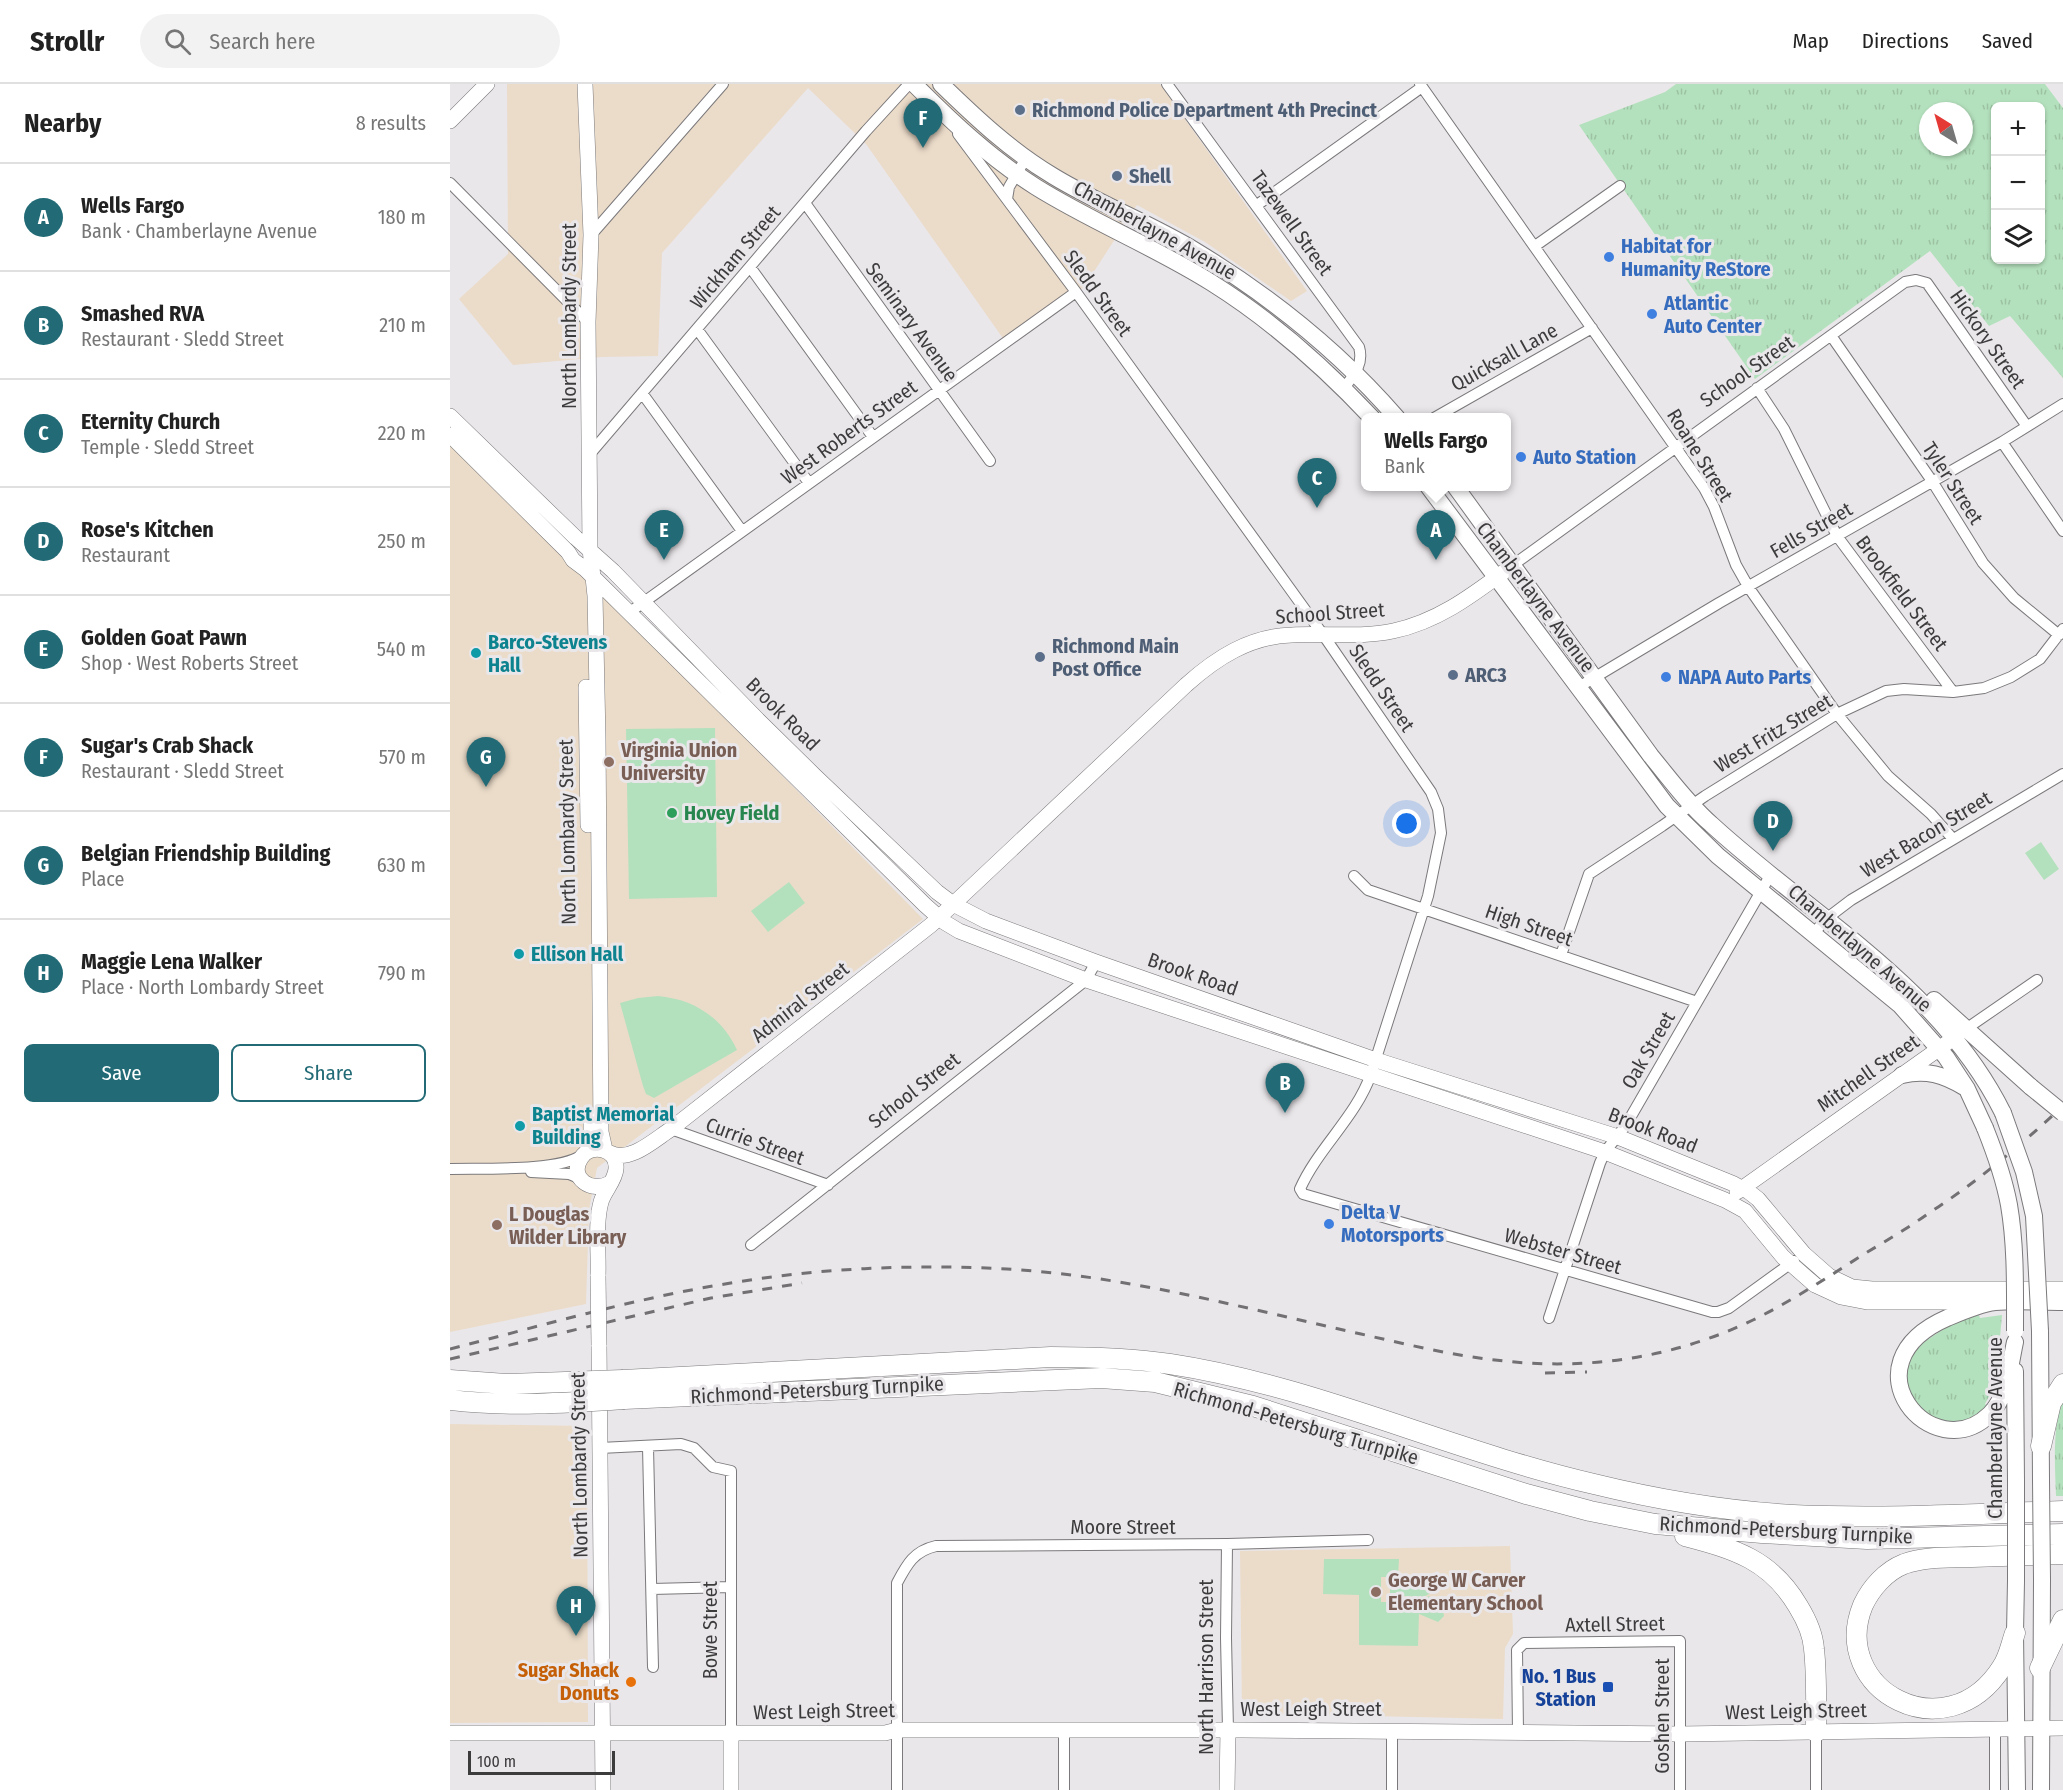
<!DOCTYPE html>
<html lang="en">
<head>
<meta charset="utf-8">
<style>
  body { margin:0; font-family:"Fira Sans Condensed",sans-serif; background:#f2f2f2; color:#222 }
  .controls { position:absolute; right:18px; top:18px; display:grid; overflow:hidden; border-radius:9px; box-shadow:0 2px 4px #0004 }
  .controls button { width:54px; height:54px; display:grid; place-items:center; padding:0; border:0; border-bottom:2px solid #e0e0e0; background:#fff; color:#222; font:30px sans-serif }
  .compass { position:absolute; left:1469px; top:18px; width:54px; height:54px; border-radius:50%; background:#fff; box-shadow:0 2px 4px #0004; rotate:323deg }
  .scale { position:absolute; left:18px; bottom:15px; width:147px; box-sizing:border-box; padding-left:6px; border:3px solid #3d3c3d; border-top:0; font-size:16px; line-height:21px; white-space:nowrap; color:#3d3c3d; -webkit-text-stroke:4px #eae7ea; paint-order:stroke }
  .you { position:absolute; left:957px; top:740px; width:21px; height:21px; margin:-15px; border:4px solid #fff; border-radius:50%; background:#1a73e8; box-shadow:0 0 0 9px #1a73e833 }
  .badge { display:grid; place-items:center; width:39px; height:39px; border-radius:50%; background:#226b76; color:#fff; font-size:20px; font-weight:700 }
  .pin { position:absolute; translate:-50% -50px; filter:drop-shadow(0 2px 3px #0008) }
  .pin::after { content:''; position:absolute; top:32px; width:21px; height:18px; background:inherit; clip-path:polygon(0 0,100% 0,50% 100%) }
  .popup { position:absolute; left:911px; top:329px; width:150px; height:78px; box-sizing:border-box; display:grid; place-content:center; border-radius:9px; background:#fff; filter:drop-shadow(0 2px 4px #0005); font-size:20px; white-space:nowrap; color:#767676 }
  .popup b { font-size:22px; color:#222 }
  .popup::after { content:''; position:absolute; left:50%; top:100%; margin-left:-12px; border:12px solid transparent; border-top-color:#fff }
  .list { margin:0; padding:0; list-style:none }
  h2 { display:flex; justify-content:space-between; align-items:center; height:78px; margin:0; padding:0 24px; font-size:26px }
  h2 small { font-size:20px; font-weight:400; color:#767676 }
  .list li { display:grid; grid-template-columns:39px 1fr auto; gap:18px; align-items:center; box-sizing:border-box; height:108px; padding:0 24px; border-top:2px solid #e0e0e0 }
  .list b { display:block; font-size:22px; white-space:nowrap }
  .list p { margin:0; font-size:20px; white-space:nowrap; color:#767676 }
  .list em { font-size:20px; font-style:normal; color:#767676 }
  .actions { display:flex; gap:12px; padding:18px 24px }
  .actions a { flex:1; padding:14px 0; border:2px solid #226b76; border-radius:9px; text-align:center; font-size:21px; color:#226b76 }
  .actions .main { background:#226b76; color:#fff }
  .icon { flex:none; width:33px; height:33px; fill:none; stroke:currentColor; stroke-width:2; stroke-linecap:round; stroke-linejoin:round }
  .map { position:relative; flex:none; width:1613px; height:1706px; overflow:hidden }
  header { display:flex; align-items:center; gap:36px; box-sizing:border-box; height:84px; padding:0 30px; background:#fff; border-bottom:2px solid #e0e0e0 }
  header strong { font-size:28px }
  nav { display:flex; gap:33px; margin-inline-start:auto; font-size:21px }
  .search { width:420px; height:54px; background:#f2f2f2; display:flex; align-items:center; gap:15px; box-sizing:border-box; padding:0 21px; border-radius:33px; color:#767676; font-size:22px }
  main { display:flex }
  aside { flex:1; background:#fff }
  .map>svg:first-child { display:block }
  .commercial { fill:#ebdbc9 }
  .education { fill:#ebdcc9 }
  .grass { fill:url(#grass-tufts); fill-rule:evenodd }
  .green { fill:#b4e1bd }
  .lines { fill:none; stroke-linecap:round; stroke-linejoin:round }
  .street-casing { stroke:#7b797b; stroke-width:12 }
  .secondary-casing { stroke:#7b797b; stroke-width:16 }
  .primary-casing { stroke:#7b797b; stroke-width:18 }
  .highway-casing { stroke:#7b797b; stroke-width:21 }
  .street { stroke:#fff; stroke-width:10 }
  .secondary { stroke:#fff; stroke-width:15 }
  .primary { stroke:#fff; stroke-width:16 }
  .highway { stroke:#fff; stroke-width:20 }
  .rail { stroke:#727072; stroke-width:3; stroke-dasharray:10 10; stroke-linecap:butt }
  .secondary-bridge-casing { stroke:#7b797b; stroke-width:16; stroke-linecap:butt }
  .primary-bridge-casing { stroke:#7b797b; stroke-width:18; stroke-linecap:butt }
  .highway-bridge-casing { stroke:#7b797b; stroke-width:21; stroke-linecap:butt }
  .secondary-bridge { stroke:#fff; stroke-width:15 }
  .primary-bridge { stroke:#fff; stroke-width:16 }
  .highway-bridge { stroke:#fff; stroke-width:20 }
  .service-dot { fill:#5c6f8a; stroke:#eae7ea; stroke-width:2 }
  .shop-dot { fill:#3f7fe0; stroke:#eae7ea; stroke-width:2 }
  .culture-dot { fill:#0f9aa8; stroke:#eae7ea; stroke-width:2 }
  .education-dot { fill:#8d6e63; stroke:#eae7ea; stroke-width:2 }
  .leisure-dot { fill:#2e9e5b; stroke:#eae7ea; stroke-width:2 }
  .food-dot { fill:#e8710a; stroke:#eae7ea; stroke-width:2 }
  .transit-dot { fill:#1a4fb4; stroke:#eae7ea; stroke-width:2 }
  .labels { text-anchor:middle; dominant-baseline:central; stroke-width:6; stroke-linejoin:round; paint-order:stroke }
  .service-label { font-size:20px; font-weight:bold; fill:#4e5e75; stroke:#eae7ea; text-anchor:start }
  .street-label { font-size:20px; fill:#3d3c3d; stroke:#eae7ea }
  .shop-label { font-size:20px; font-weight:bold; fill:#366cbe; stroke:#eae7ea; text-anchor:start }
  .culture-label { font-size:20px; font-weight:bold; fill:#0d838f; stroke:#eae7ea; text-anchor:start }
  .education-label { font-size:20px; font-weight:bold; fill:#785e54; stroke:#eae7ea; text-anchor:start }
  .leisure-label { font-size:20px; font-weight:bold; fill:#27864d; stroke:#eae7ea; text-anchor:start }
  .food-label { font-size:20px; font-weight:bold; fill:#c56008; stroke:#eae7ea; text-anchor:end }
  .transit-label { font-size:20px; font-weight:bold; fill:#164399; stroke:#eae7ea; text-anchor:end }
</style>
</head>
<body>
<header>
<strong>Strollr</strong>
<div class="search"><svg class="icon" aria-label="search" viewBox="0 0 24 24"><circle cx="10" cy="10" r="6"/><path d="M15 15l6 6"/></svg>Search here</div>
<nav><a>Map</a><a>Directions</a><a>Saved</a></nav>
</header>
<main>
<aside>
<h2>Nearby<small>8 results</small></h2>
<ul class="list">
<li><span class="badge">A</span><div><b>Wells Fargo</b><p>Bank · Chamberlayne Avenue</p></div><em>180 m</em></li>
<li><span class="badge">B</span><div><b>Smashed RVA</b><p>Restaurant · Sledd Street</p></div><em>210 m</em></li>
<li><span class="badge">C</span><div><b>Eternity Church</b><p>Temple · Sledd Street</p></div><em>220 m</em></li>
<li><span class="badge">D</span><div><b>Rose's Kitchen</b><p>Restaurant</p></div><em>250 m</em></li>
<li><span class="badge">E</span><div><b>Golden Goat Pawn</b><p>Shop · West Roberts Street</p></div><em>540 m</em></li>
<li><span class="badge">F</span><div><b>Sugar's Crab Shack</b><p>Restaurant · Sledd Street</p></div><em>570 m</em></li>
<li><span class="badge">G</span><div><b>Belgian Friendship Building</b><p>Place</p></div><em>630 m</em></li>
<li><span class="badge">H</span><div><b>Maggie Lena Walker</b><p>Place · North Lombardy Street</p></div><em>790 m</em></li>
</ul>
<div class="actions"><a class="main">Save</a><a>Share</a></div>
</aside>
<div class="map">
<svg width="1613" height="1706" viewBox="0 0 1613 1706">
  <defs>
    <pattern id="grass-tufts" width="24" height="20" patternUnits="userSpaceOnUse" patternTransform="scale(1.5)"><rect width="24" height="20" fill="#b4e1bd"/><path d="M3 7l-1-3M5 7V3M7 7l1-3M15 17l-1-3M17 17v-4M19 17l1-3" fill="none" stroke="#9cc2a3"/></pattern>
  </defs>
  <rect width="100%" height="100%" fill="#eae7ea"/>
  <path class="commercial" d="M57,0H710L857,207L841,217L755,158L687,121L634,203L557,260L416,60L358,4L212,169L208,272L151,273L63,281L9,215L58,170Z"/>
  <path class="education" d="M0,353L473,835L147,1084L139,1126L136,1220L0,1248Z
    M0,1340L137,1342L138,1638L0,1639Z
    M1060,1462L1063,1550L1055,1564L1053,1635L792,1629L790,1467Z"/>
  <path class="grass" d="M1226,0H1595L1613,24V294L1560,232L1539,242L1480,167L1305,295L1129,41L1215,8ZM1546,22H1590V176H1546ZM1478,27H1514V63H1478Z
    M1529,1231L1530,1234L1552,1231L1546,1299L1535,1320L1538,1323L1515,1337L1499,1339L1472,1328L1457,1304L1456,1284L1463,1265L1506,1237Z
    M1613,1314V1412H1606C1605,1381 1602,1344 1613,1314Z"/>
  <path class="green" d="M265,644L267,813L179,815L176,645Z
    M1591,758L1609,785L1594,796L1575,769Z
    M339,798L355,819L318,848L301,827Z
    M208,912C243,915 272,933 287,966L204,1014L196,1010L193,1002L170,919L188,914Z
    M874,1475H949L948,1493H931V1518H948V1513L940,1509V1504C949,1491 969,1494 981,1500L983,1505C977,1517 962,1512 951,1512V1518H969V1524H973V1515L979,1512L987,1520L992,1521L994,1532L988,1538L969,1530L968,1562L909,1561V1511L873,1510Z"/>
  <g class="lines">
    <defs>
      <path id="street" d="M717,0L909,263C914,280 904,291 894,304
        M970,0L1254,404L1264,423L1286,481L1299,504L1387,630L1438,692L1481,730L1503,755
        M508,50L626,208L874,552L981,708L988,725L991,749L978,812L921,990C906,1033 868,1064 850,1105L853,1110L1262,1228H1268L1279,1224L1344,1177
        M0,99L138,238
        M557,115L559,103L576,74
        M355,119L540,377
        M807,121L972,3
        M141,151L273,0
        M1085,162L1170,102
        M300,183L423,353
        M247,245L359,399
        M1382,253L1482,397L1533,479L1564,514L1609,551
        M1307,304L1334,345L1387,452L1503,608
        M192,309L292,447
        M984,334L1142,244
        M1552,358L1613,447
        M139,371L416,47L459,0
        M1063,481L1455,198L1466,196L1477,199L1576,341
        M180,528L626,208
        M1127,604L1269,519L1552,358L1613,320
        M904,792L918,806L1247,918
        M1364,849L1376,835L1401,816L1613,690
        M1111,871L1139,790L1212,742L1255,712L1387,630L1436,607L1454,605L1503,608L1534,604L1561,593L1590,575L1613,545
        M1513,947L1587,896
        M221,1045L378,1101
        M0,1085C31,1084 108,1088 132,1071
        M81,1088L119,1090L131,1095
        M301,1161L636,896L646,878
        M1099,1234L1150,1079L1155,1068L1176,1041L1321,790
        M198,1363L203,1583
        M150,1364L231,1360L244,1364L263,1383L281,1387V1649
        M777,1460L776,1554L778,1646
        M202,1505L281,1503
        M1545,1644V1706
        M614,1646V1706
        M942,1647V1706
        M1068,1648L1067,1566L1074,1559L1230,1557V1706
        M1366,1648V1706
        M447,1706V1499C457,1480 464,1467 486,1462L777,1460L918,1456"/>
      <path id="secondary" d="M135,0L141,151L138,238L140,465L145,512L148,655L151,1048L155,1066
        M0,37L37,0
        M0,332L126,454L163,487L308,636L365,692L487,808L503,820L536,837L646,878L926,976L1168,1053L1284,1100L1299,1108L1308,1115L1354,1170L1379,1192L1402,1203L1422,1205H1613
        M0,351L118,468L123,476L135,485L475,821L494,838L509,847L636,896L1155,1068L1275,1116L1295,1127L1333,1173L1365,1201L1391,1213L1417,1218H1533
        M136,603L138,741
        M137,1068L141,1048V1032
        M160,1069C180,1079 204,1056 221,1045L481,841L736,601C766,574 800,552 842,551C876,549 909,554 943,547C990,537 1025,509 1063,481
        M1287,1108L1497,959
        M148,1192C149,1168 145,1140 151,1118C154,1107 165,1097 166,1085C168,1065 141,1058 131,1074C118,1094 142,1110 160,1099
        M149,1261L153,1706
        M0,1649H435L447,1646H793L1230,1650L1613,1644
        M281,1649V1706
        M777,1706L778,1646"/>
      <path id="primary" d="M464,0C502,38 540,74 586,103C642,138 705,163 762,199C821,236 874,283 922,334
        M491,0C526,34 561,67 603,92C649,120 699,139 744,166C820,212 889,267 947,334
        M978,402L1217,722L1268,772L1450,921L1496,973L1517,1005L1535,1044
        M1005,402L1201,672C1220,695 1238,720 1261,740C1362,833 1490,902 1553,1029
        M1484,916L1581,1003
        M1452,991C1476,985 1494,991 1514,1003
        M1590,1247L1591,1396
        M1565,1258C1560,1281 1558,1312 1540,1330C1483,1386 1392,1280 1497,1234C1511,1228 1529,1220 1545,1218C1567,1216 1591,1218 1613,1218
        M1565,1287L1566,1397
        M1566,1497L1565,1549L1567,1706
        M1591,1706L1592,1495"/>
      <path id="highway" d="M173,1296L601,1273C641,1273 680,1274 720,1280C865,1302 1001,1367 1144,1400C1209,1416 1276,1427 1343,1431C1433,1435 1523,1430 1613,1427
        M174,1315L651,1294L705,1298L803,1322L1076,1410L1140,1427L1205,1440L1312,1449L1417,1455L1613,1450
        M1591,1362L1601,1319L1613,1300
        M1235,1452C1285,1465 1321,1476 1348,1522C1356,1535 1363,1550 1364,1565C1367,1592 1366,1621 1366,1648
        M1565,1549C1561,1560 1559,1573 1552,1583C1497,1670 1378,1606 1413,1521C1421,1504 1436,1487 1454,1480C1476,1472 1500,1474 1522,1473C1552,1472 1583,1471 1613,1470
        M1590,1584L1613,1536"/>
    </defs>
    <use href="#street" class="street-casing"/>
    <use href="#secondary" class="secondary-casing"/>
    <use href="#primary" class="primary-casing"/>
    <use href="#highway" class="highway-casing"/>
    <use href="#street" class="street"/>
    <use href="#secondary" class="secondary"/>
    <use href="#primary" class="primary"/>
    <use href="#highway" class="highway"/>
    <path class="rail" d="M0,1265C91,1242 182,1215 275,1200C367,1184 464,1180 557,1185C677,1192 794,1224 911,1250C955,1260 1000,1271 1045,1276C1134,1287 1222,1275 1303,1236C1342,1217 1378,1193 1414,1170C1436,1157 1458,1144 1479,1129C1527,1098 1571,1061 1613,1022
      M0,1275L261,1214L352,1199
      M1095,1289L1137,1288"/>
    <defs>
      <path id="secondary-bridge" d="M148,1192L149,1261"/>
      <path id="primary-bridge" d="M1581,1003L1613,1029
        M1553,1029L1574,1088L1584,1132L1590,1247
        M1535,1044C1545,1069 1554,1094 1559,1121C1566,1162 1565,1205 1565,1247
        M1591,1396L1592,1495
        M1566,1497V1397"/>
      <path id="highway-bridge" d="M0,1296L56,1300L173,1296
        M0,1316C58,1323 116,1319 174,1315"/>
    </defs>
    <use href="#secondary-bridge" class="secondary-bridge-casing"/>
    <use href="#primary-bridge" class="primary-bridge-casing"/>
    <use href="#highway-bridge" class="highway-bridge-casing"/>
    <use href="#secondary-bridge" class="secondary-bridge"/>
    <use href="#primary-bridge" class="primary-bridge"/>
    <use href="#highway-bridge" class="highway-bridge"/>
  </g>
  <g class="service-dot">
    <circle cx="570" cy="26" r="6"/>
    <circle cx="667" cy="92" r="6"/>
    <circle cx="590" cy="573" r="6"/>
    <circle cx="1003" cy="591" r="6"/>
  </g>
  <g class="shop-dot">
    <circle cx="1159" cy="173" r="6"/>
    <circle cx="1202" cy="230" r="6"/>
    <circle cx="1071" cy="373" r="6"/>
    <circle cx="1216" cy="593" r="6"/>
    <circle cx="879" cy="1140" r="6"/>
  </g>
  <g class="culture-dot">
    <circle cx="26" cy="569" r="6"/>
    <circle cx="69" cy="870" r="6"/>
    <circle cx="70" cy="1042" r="6"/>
  </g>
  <g class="education-dot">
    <circle cx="159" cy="678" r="6"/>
    <circle cx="47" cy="1141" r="6"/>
    <circle cx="926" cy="1508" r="6"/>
  </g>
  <circle class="leisure-dot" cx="222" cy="729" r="6"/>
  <circle class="food-dot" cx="181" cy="1598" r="6"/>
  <rect class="transit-dot" x="1152" y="1597" width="12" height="12" rx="3"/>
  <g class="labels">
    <g class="service-label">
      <text x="582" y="26">Richmond Police Department 4th Precinct</text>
      <text x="679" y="92">Shell</text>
      <text x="602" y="562">Richmond Main<tspan x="602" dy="23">Post Office</tspan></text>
      <text x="1015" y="591">ARC3</text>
    </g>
    <g class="street-label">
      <text transform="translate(842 139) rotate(54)">Tazewell Street</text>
      <text transform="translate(705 146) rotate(29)">Chamberlayne Avenue</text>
      <text transform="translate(285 173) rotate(-50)">Wickham Street</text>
      <text transform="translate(648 209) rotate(54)">Sledd Street</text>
      <text transform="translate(119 232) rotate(-90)">North Lombardy Street</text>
      <text transform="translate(462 238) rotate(54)">Seminary Avenue</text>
      <text transform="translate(1538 255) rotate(55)">Hickory Street</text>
      <text transform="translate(1054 273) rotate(-29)">Quicksall Lane</text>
      <text transform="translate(1297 287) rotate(-35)">School Street</text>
      <text transform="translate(399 348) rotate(-36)">West Roberts Street</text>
      <text transform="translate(1250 371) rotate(58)">Roane Street</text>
      <text transform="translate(1503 399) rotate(57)">Tyler Street</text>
      <text transform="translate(1361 446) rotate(-30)">Fells Street</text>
      <text transform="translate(1452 509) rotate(53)">Brookfield Street</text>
      <text transform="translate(1086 513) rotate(53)">Chamberlayne Avenue</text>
      <text transform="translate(880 529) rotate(-4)">School Street</text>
      <text transform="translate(932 604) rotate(56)">Sledd Street</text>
      <text transform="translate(333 630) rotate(45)">Brook Road</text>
      <text transform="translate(1323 649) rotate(-31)">West Fritz Street</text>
      <text transform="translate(117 748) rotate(-91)">North Lombardy Street</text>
      <text transform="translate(1476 750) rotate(-31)">West Bacon Street</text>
      <text transform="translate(1079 841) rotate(19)">High Street</text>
      <text transform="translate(1410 864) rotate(41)">Chamberlayne Avenue</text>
      <text transform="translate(743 890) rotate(19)">Brook Road</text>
      <text transform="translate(350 918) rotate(-38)">Admiral Street</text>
      <text transform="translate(1198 966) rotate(-60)">Oak Street</text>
      <text transform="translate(1418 989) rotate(-35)">Mitchell Street</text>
      <text transform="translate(464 1006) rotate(-38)">School Street</text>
      <text transform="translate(1203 1046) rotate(21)">Brook Road</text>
      <text transform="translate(305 1057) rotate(20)">Currie Street</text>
      <text transform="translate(1113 1167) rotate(16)">Webster Street</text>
      <text transform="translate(367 1306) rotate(-3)">Richmond-Petersburg Turnpike</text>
      <text transform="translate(846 1339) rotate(16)">Richmond-Petersburg Turnpike</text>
      <text transform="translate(1545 1344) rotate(-90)">Chamberlayne Avenue</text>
      <text transform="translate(129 1381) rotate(-91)">North Lombardy Street</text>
      <text x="673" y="1443">Moore Street</text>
      <text transform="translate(1336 1446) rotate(3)">Richmond-Petersburg Turnpike</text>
      <text transform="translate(1165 1540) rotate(-1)">Axtell Street</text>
      <text transform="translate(260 1546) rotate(-90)">Bowe Street</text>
      <text transform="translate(756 1583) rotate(-90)">North Harrison Street</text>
      <text x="861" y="1625">West Leigh Street</text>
      <text transform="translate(374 1627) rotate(-1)">West Leigh Street</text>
      <text transform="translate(1346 1627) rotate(-1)">West Leigh Street</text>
      <text transform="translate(1212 1632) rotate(-90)">Goshen Street</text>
    </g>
    <g class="shop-label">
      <text x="1171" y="162">Habitat for<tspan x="1171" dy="23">Humanity ReStore</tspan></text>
      <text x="1214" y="219">Atlantic<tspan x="1214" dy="23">Auto Center</tspan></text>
      <text x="1083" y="373">Auto Station</text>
      <text x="1228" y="593">NAPA Auto Parts</text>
      <text x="891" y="1128">Delta V<tspan x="891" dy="23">Motorsports</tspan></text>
    </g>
    <g class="culture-label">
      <text x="38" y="558">Barco-Stevens<tspan x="38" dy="23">Hall</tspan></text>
      <text x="81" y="870">Ellison Hall</text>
      <text x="82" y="1030">Baptist Memorial<tspan x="82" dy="23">Building</tspan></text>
    </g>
    <g class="education-label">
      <text x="171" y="666">Virginia Union<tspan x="171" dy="23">University</tspan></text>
      <text x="59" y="1130">L Douglas<tspan x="59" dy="23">Wilder Library</tspan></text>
      <text x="938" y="1496">George W Carver<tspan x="938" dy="23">Elementary School</tspan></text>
    </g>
    <g class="leisure-label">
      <text x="234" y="729">Hovey Field</text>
    </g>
    <g class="food-label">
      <text x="169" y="1586">Sugar Shack<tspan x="169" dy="23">Donuts</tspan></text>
    </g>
    <g class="transit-label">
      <text x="1146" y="1592">No. 1 Bus<tspan x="1146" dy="23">Station</tspan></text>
    </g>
  </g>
</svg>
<div class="controls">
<button>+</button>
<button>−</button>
<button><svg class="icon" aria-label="layers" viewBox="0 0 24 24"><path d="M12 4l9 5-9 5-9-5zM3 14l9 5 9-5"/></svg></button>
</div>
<svg class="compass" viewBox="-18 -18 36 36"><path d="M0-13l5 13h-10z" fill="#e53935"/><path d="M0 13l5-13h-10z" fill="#767676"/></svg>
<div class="scale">100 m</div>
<div class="you"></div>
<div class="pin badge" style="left:986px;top:476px">A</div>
<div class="popup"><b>Wells Fargo</b>Bank</div>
<div class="pin badge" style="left:835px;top:1029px">B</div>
<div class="pin badge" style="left:867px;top:424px">C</div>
<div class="pin badge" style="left:1323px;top:767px">D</div>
<div class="pin badge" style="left:214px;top:476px">E</div>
<div class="pin badge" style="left:473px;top:64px">F</div>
<div class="pin badge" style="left:36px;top:703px">G</div>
<div class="pin badge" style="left:126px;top:1552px">H</div>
</div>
</main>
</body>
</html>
